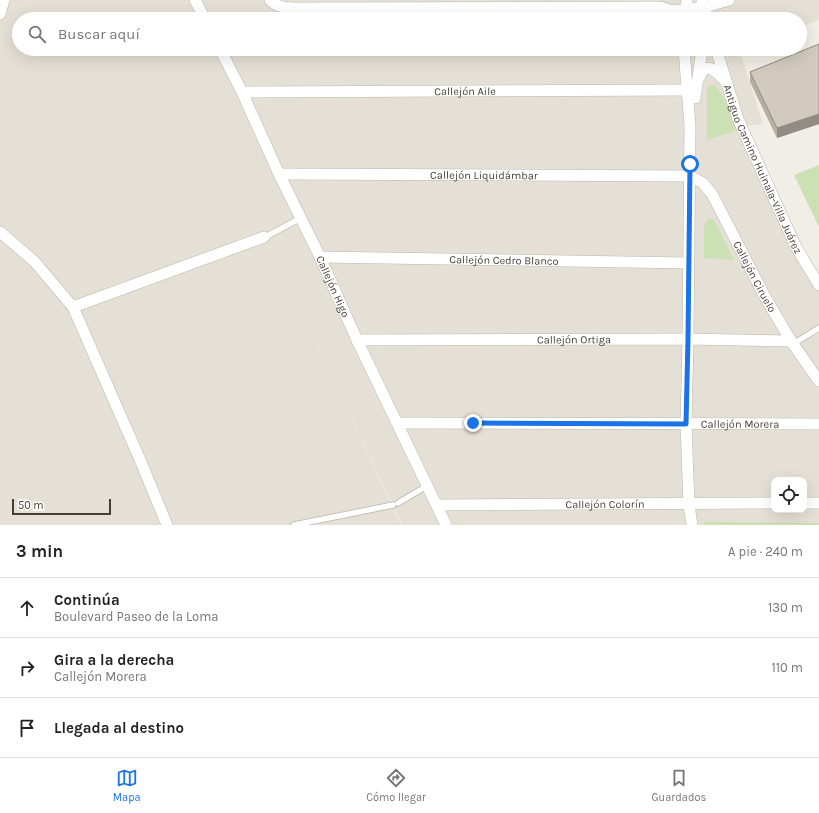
<!DOCTYPE html>
<html lang="es">
<head>
<meta charset="utf-8">
<style>
  body { margin:0; font-family:Karla,sans-serif; background:#f2f2f2; color:#222 }
  .controls { position:absolute; right:12px; bottom:12px; display:grid; overflow:hidden; border-radius:8px; box-shadow:0 4px 16px #0002 }
  .controls button { width:36px; height:36px; display:grid; place-items:center; padding:0; border:0; border-bottom:1px solid #e0e0e0; background:#fff; color:#222; font:20px sans-serif }
  .scale { position:absolute; left:12px; bottom:10px; width:99px; box-sizing:border-box; padding-left:4px; border:2px solid #433f36; border-top:0; font-size:11px; line-height:14px; white-space:nowrap; color:#433f36; -webkit-text-stroke:3px #fff; paint-order:stroke }
  .stop { position:absolute; width:12px; height:12px; margin:-9px; border:3px solid #1a73e8; border-radius:50%; background:#fff }
  .stop.end { background:#1a73e8; border-color:#fff; box-shadow:0 1px 4px #0008 }
  .list { margin:0; padding:0; list-style:none }
  h2 { display:flex; justify-content:space-between; align-items:center; height:52px; margin:0; padding:0 16px; font-size:17px }
  h2 small { font-size:13px; font-weight:400; color:#767676 }
  .list li { display:grid; grid-template-columns:26px 1fr auto; gap:12px; align-items:center; box-sizing:border-box; height:60px; padding:0 16px; border-top:1px solid #e0e0e0 }
  .list b { display:block; font-size:15px; white-space:nowrap }
  .list p { margin:0; font-size:13px; white-space:nowrap; color:#767676 }
  .list em { font-size:13px; font-style:normal; color:#767676 }
  .icon { flex:none; width:22px; height:22px; fill:none; stroke:currentColor; stroke-width:2; stroke-linecap:round; stroke-linejoin:round }
  .map { position:relative; flex:none; width:819px; height:525px; overflow:hidden }
  .search { position:absolute; background:#fff; box-shadow:0 4px 16px #0002; left:12px; right:12px; top:12px; height:44px; display:flex; align-items:center; gap:10px; box-sizing:border-box; padding:0 14px; border-radius:22px; color:#767676; font-size:15px }
  .sheet { height:232px; background:#fff }
  nav { display:flex; justify-content:space-around; align-items:center; box-sizing:border-box; height:56px; border-top:1px solid #e0e0e0; background:#fff; font-size:11px; color:#767676 }
  nav a { display:grid; justify-items:center; gap:2px }
  nav .on { color:#1a73e8 }
  .map>svg:first-child { display:block }
  .residential { fill:#e5e0d5; fill-rule:evenodd }
  .green { fill:#cbe1b4 }
  .lines { fill:none; stroke-linecap:round; stroke-linejoin:round }
  .service-casing { stroke:#bcb6aa; stroke-width:7 }
  .minor-casing { stroke:#bcb6aa; stroke-width:12 }
  .service { stroke:#fff; stroke-width:5.5 }
  .minor { stroke:#fff; stroke-width:11 }
  .wall { fill:#b4aea3 }
  .shaded-wall { fill:#928d84 }
  .building { fill:#d1cabd; stroke:#928d84 }
  .route { stroke:#1a73e8; stroke-width:5 }
  .labels { text-anchor:middle; dominant-baseline:central; stroke-width:3.5; stroke-linejoin:round; paint-order:stroke }
  .street-label { font-size:11px; fill:#433f36; stroke:#fff }
</style>
</head>
<body>
<div class="map">
<svg width="819" height="525" viewBox="0 0 819 525">
  <rect width="100%" height="100%" fill="#f1eee7"/>
  <path class="residential" d="M0,0H819V20L800,27V19H19V49H744L740,51L763,124L746,126L805,259L819,275V525H402L297,301L401,525H0ZM774,480H804V510H774Z"/>
  <path class="green" d="M710,85H715C726,97 731,116 736,131L707,140V88Z
    M819,165V227L794,175Z
    M708,219L714,220L734,260L704,258V225Z
    M704,522L819,523V525H704Z"/>
  <g class="lines">
    <defs>
      <path id="service" d="M269,235L301,218
        M793,344L819,328
        M398,503L427,486
        M294,525L393,505"/>
      <g id="minor">
        <path d="M195,0L205,19"/>
        <path d="M270,0C276,7 285,8 294,8L660,7L672,11L677,19"/>
        <path d="M702,1L708,19"/>
        <path d="M672,11L705,7L729,0"/>
        <path d="M0,14L4,0"/>
        <path d="M686,19L687,0"/>
        <path id="s1" d="M220,49L242,92L279,174L320,257L357,340L446,525"/>
        <path d="M684,49L690,126L688,339L686,425L689,505L692,525"/>
        <path id="s2" d="M716,49L738,119L796,247L819,285"/>
        <path d="M699,78C706,60 716,71 725,81"/>
        <path id="s3" d="M242,92L696,90"/>
        <path d="M695,98L702,49"/>
        <path id="s4" d="M279,174L690,176L703,183L712,194L764,295L791,341L819,381"/>
        <path d="M0,232L34,261L73,307L141,462L167,525"/>
        <path id="s5" d="M320,257L688,263"/>
        <path d="M73,307L264,237"/>
        <path id="s6" d="M357,340L688,339L791,341"/>
        <path id="s7" d="M398,423L819,424"/>
        <path d="M804,503H819"/>
        <path id="s8" d="M437,505L774,503"/>
      </g>
    </defs>
    <use href="#service" class="service-casing"/>
    <use href="#minor" class="minor-casing"/>
    <use href="#service" class="service"/>
    <use href="#minor" class="minor"/>
  </g>
  <path class="wall" d="M819,44V124L777,138L750,82V72Z"/>
  <path class="shaded-wall" d="M819,114V124L777,138V128Z"/>
  <path class="building" d="M819,44V114L777,128L750,72Z"/>
  <g class="lines">
    <path class="route" d="M473,423L686,424L688,339L690,164"/>
  </g>
  <g class="labels">
    <g class="street-label">
      <text stroke="none"><textPath href="#s3" startOffset="223">Callejón Aile</textPath></text>
      <text stroke="none"><textPath href="#s2" startOffset="129">Antiguo Camino Huinala-Villa Juárez</textPath></text>
      <text stroke="none"><textPath href="#s4" startOffset="205">Callejón Liquidámbar</textPath></text>
      <text stroke="none"><textPath href="#s5" startOffset="184">Callejón Cedro Blanco</textPath></text>
      <text stroke="none"><textPath href="#s4" startOffset="533">Callejón Ciruelo</textPath></text>
      <text stroke="none"><textPath href="#s1" startOffset="263">Callejón Higo</textPath></text>
      <text stroke="none"><textPath href="#s6" startOffset="217">Callejón Ortiga</textPath></text>
      <text stroke="none"><textPath href="#s7" startOffset="342">Callejón Morera</textPath></text>
      <text stroke="none"><textPath href="#s8" startOffset="168">Callejón Colorín</textPath></text>
    </g>
  </g>
</svg>
<div class="controls">
<button><svg class="icon" aria-label="locate" viewBox="0 0 24 24"><circle cx="12" cy="12" r="6"/><path d="M12 2v4M12 18v4M2 12h4M18 12h4"/></svg></button>
</div>
<div class="scale">50 m</div>
<div class="stop" style="left:690px;top:164px"></div>
<div class="stop end" style="left:473px;top:423px"></div>
<div class="search"><svg class="icon" aria-label="search" viewBox="0 0 24 24"><circle cx="10" cy="10" r="6"/><path d="M15 15l6 6"/></svg>Buscar aquí</div>
</div>
<section class="sheet">
<h2>3 min<small>A pie · 240 m</small></h2>
<ul class="list">
<li><svg class="icon" aria-label="ahead" viewBox="0 0 24 24"><path d="M12 20V5M6 11l6-6 6 6"/></svg><div><b>Continúa</b><p>Boulevard Paseo de la Loma</p></div><em>130 m</em></li>
<li><svg class="icon" aria-label="right" viewBox="0 0 24 24"><path d="M7 20v-9h11M14 6l5 5-5 5"/></svg><div><b>Gira a la derecha</b><p>Callejón Morera</p></div><em>110 m</em></li>
<li><svg class="icon" aria-label="arrive" viewBox="0 0 24 24"><path d="M6 21V4h12l-3 4 3 4H6"/></svg><div><b>Llegada al destino</b></div></li>
</ul>
</section>
<nav>
<a class="on"><svg class="icon" aria-label="map" viewBox="0 0 24 24"><path d="M3 6l6-2 6 2 6-2v14l-6 2-6-2-6 2zM9 4v14M15 6v14"/></svg>Mapa</a>
<a><svg class="icon" aria-label="directions" viewBox="0 0 24 24"><path d="M12 3l9 9-9 9-9-9zM9 14v-3h6M13 9l2 2-2 2"/></svg>Cómo llegar</a>
<a><svg class="icon" aria-label="saved" viewBox="0 0 24 24"><path d="M7 4h10v16l-5-4-5 4z"/></svg>Guardados</a>
</nav>
</body>
</html>
